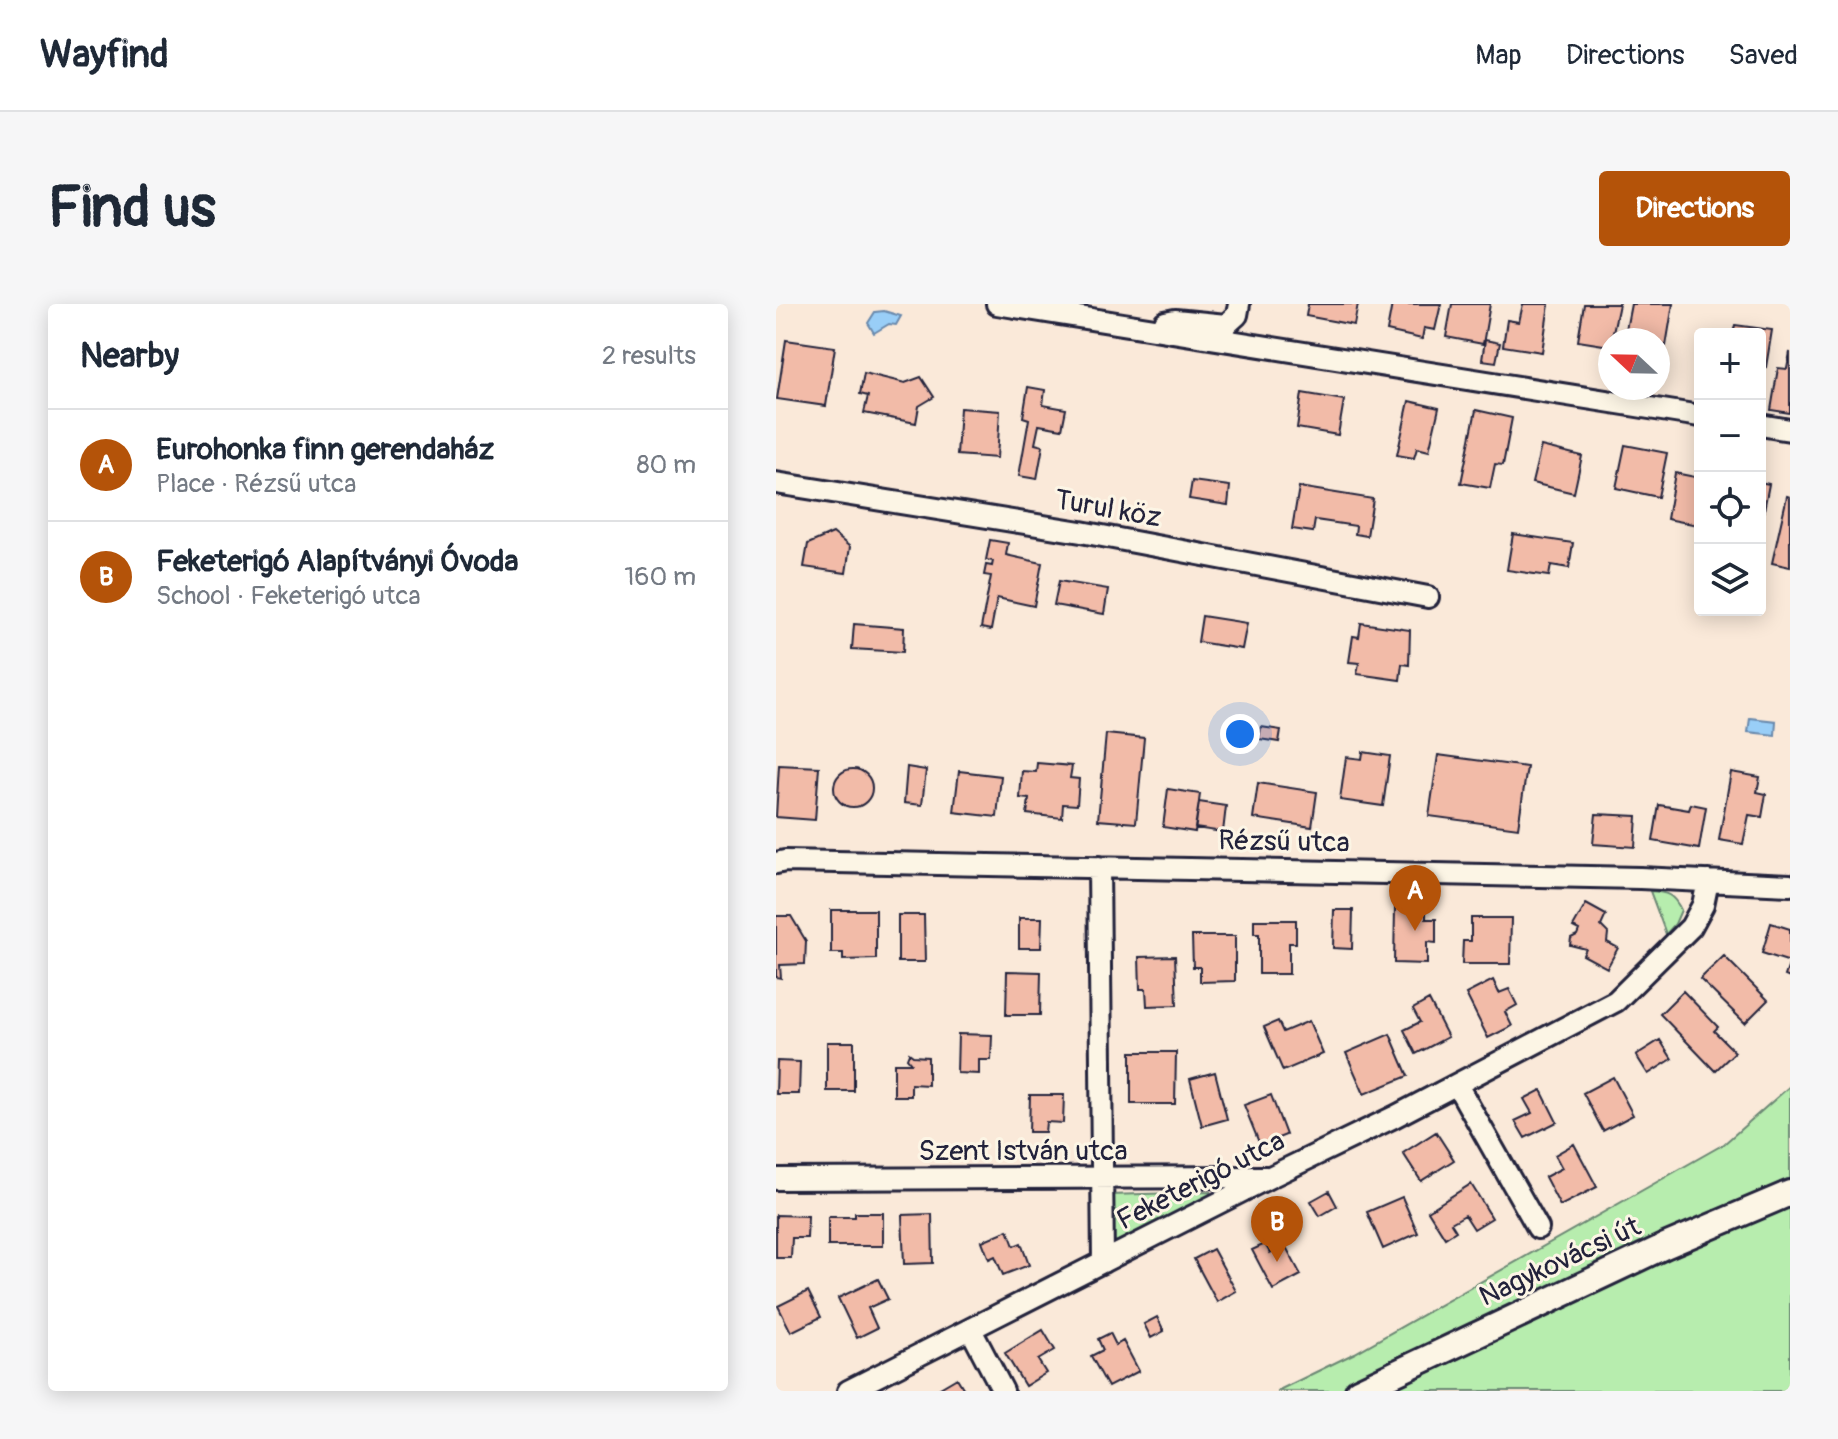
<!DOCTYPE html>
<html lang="en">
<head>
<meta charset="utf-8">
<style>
  body { margin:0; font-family:Pangolin,sans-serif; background:#f6f6f7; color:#1f2937 }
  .controls { position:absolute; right:24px; top:24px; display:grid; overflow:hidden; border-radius:8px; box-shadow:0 4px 20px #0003 }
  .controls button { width:72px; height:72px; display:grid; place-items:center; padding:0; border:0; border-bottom:2px solid #e0e1e3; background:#fff; color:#1f2937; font:40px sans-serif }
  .compass { position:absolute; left:822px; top:24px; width:72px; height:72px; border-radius:50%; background:#fff; box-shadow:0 4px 20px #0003; rotate:292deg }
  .you { position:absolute; left:464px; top:430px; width:28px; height:28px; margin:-20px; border:6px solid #fff; border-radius:50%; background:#1a73e8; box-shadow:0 0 0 12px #1a73e833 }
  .badge { display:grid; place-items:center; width:52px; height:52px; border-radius:50%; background:#b45309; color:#fff; font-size:26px; font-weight:700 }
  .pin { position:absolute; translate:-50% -66px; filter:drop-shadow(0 2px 4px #0008) }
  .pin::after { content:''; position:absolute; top:42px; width:28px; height:24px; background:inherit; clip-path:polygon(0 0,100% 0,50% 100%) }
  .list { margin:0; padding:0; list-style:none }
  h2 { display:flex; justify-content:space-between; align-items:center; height:104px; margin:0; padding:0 32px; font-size:34px }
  h2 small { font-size:26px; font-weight:400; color:#747a83 }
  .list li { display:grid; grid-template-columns:52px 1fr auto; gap:24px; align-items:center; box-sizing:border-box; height:112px; padding:0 32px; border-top:2px solid #e0e1e3 }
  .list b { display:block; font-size:30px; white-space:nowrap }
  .list p { margin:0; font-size:26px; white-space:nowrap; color:#747a83 }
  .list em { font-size:26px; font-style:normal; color:#747a83 }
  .icon { flex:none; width:44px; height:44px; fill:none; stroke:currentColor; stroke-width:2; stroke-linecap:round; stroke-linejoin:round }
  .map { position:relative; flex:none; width:1014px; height:1087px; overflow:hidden; border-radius:8px }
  header { display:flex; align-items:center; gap:48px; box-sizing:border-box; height:112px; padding:0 40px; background:#fff; border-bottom:2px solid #e0e1e3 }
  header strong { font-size:38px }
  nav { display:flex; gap:44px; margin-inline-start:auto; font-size:28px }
  .intro { display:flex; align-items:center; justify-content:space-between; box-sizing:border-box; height:192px; padding:0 48px }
  h1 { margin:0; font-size:56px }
  .button { padding:20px 36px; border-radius:8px; background:#b45309; color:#fff; font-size:28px; font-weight:700 }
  main { display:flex; gap:48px; padding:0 48px }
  aside { flex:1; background:#fff; border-radius:8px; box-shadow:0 4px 20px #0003 }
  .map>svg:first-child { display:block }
  .green { fill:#b7edae; stroke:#6c8874; stroke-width:2 }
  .water { fill:#99cef7; stroke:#6989ac; stroke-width:2 }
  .building { fill:#f2bba8; stroke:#22223b; stroke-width:2 }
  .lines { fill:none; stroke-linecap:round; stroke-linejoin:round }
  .minor-casing { stroke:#22223b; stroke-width:26 }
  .tertiary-casing { stroke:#22223b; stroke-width:30 }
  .minor { stroke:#fcf5e5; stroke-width:20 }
  .tertiary { stroke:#fcf5e5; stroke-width:24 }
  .labels { text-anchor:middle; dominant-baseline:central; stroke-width:6; stroke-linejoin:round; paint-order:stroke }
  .street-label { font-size:28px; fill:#22223b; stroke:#fcf5e5 }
</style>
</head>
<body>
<header>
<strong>Wayfind</strong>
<nav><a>Map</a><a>Directions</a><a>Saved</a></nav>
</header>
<div class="intro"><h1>Find us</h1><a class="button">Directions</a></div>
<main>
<aside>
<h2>Nearby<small>2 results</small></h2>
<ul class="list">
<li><span class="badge">A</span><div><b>Eurohonka finn gerendaház</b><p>Place · Rézsű utca</p></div><em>80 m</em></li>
<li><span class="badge">B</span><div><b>Feketerigó Alapítványi Óvoda</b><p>School · Feketerigó utca</p></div><em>160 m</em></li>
</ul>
</aside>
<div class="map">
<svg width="1014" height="1087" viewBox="0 0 1014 1087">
  <rect width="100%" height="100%" fill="#fae9d9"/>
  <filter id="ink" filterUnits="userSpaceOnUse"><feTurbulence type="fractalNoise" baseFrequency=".0125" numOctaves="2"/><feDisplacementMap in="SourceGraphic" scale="16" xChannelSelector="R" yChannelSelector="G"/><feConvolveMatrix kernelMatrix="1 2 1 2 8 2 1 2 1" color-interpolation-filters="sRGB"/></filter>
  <g filter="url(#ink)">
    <path class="green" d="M874,587C891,588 898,591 905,606L899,620L890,630Z
      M1014,782V1087H501L579,1049L948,840Z
      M434,888L433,896L336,944L334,891Z"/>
    <path class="water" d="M108,7L125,12L120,21L113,20L98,29L92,19L99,8Z
      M974,414L1000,417L999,431L972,428Z"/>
    <path class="building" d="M532,0H582L578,21L530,12Z
      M616,0H665L659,26L648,24L646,35L611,27Z
      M676,0H714L707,40L670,33Z
      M747,0H773L766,48L727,42L731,16L743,18Z
      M808,0H843L834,42L802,37Z
      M855,0H897L890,42L882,41V36H848Z
      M959,21L996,26L990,63L984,62V30H957Z
      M10,36L59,43L50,102L1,95Z
      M709,36L724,39L720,58L706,56Z
      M1014,48V109L995,106L1002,64L1011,65Z
      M88,69L129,79L145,73L158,93L143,102L140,119L88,109L92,92L84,90Z
      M252,83L269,86L267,101L290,105L286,125L263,121L259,140L267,142L261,175L243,172L253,115L247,113Z
      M526,89L568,96L562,131L521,124Z
      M633,97L663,104L653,147L641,144L638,154L621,151Z
      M184,104L224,107L221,154L181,151Z
      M700,106L736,114L727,161L719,160L714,184L685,179Z
      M849,141L891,149L882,193L840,184Z
      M765,142L806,152L798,189L756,179Z
      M899,169L924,174L922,221L891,215Z
      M416,177L454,182L452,201L413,195Z
      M984,178L993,180L984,227Z
      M523,183L597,195L591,232L579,230L580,222L539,216L537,228L516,225Z
      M1011,192L1014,193V263L996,259Z
      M57,229L74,243L70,269L28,263L32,240Z
      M737,230L797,239L793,264L775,261L773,272L731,266Z
      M214,236L232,239L230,251L266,259L258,302L221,294L215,326L205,324L215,272L208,271L210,261L216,262L217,257L210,256Z
      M283,277L332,285L328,310L278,301Z
      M426,312L471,319L466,345L422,338Z
      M585,319L634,326L633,361L626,360L624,376L581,370L583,359L573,358L577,332L583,333Z
      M78,320L128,324L127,348L76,345Z
      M485,423L505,426L503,438L483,435Z
      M330,430L368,434L360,519L322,516Z
      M587,448L614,452L607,502L564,496L570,453L586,455Z
      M662,451L751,463L742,524L653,512Z
      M261,459L296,462L294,474L303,475L301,501L287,500L286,514L251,510L253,495L244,494L246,467L260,468Z
      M3,461L43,463L39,516L0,513Z
      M131,463L150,466L146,501L128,499Z
      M58 484a19 19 0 1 1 38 0a19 19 0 1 1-38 0Z
      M183,467L225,472L221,513L178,508Z
      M955,468L984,473L981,488L990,490L986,513L973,511L967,540L943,536Z
      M482,479L541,488L536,523L477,514Z
      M392,485L424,490L419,528L387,523Z
      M423,498L450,502L447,528L419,524Z
      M915,500L930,503L923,545L877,537L883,501L913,506Z
      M820,510L861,512L859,543L817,540Z
      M810,600L830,611L825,622L832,629L831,638L842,644L831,664L807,651L810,645L794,641L795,634L801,631L803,626L797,623Z
      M619,604L650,605V615H660V639L651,638V660L618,659Z
      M55,606H100V655L67,656V649H55Z
      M558,606H577L576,645L557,644Z
      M122,611H148L149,658H122Z
      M0,612H15L30,637L29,660L4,661L5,674L0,673Z
      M243,614H266L265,644H243Z
      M695,614H735L734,660H686L687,637H695Z
      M478,616H520V639H513V670H483V630H478Z
      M995,619L1014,625V674L1009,672L1014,658L986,649Z
      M416,632H459V677L424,678V663H417Z
      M399,652L401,701L371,702L370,685H364L363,653Z
      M948,652L992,696L969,719L924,675Z
      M231,667L265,668L264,711H230Z
      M717,676L723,689L733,685L741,701L729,708L736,722L712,734L690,690Z
      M907,687L942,723L938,727L959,748L939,767L884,710Z
      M653,696L672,733L640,750L628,726L644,718L637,705Z
      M502,717L507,728L533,717L547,750L507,767L488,723Z
      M182,730L216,731L215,756H203V770L181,769Z
      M614,730L632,772L588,790L570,749Z
      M884,736L896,755L872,770L860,751Z
      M51,738H78V787H51Z
      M355,748H400L399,800H355Z
      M133,749L137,752L152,753V781L135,780V792H118V759H135L131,754Z
      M1,757L24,758L23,790H0Z
      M439,768L451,815L426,822L414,775Z
      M837,773L857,811L827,827L807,789Z
      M765,786L781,818L749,834L739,817L756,809L748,795Z
      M254,791H288L287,819L270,818L269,828H253Z
      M495,791L510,831L484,841L468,801Z
      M660,828L678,856L645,877L627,849Z
      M798,840L821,883L784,902L769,873L786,864L779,851Z
      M695,880L716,914L698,925L689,911L675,919L680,927L669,934L652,907Z
      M553,887L561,902L544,912L535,897Z
      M626,893L642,929L607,945L591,908Z
      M79,909H107V942H52V913H79Z
      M156,910L157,959L128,960L126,911Z
      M0,911L32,912L31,934H16L15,954H0Z
      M232,926L238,942L245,939L253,961L227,971L219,952L213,955L206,937Z
      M489,940L494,949L509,941L525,971L497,986L476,946Z
      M437,945L460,987L441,998L418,955Z
      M102,975L112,995L92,1004L101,1024L81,1034L62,994Z
      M32,987L45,1013L15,1028L2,1002Z
      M381,1013L388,1027L375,1034L368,1020Z
      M267,1026L279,1046L262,1056L270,1069L249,1082L229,1049Z
      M334,1029L340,1041L347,1037L363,1067L332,1083L315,1052L327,1046L322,1035Z
      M181,1074L189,1087H159Z"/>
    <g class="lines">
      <defs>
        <path id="minor" d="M221,0L924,112
          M389,18L399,16L450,21L461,11L463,0
          M984,121L1014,126
          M0,179L305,228L652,293
          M0,559L9,557L864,574L1014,581
          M323,563L327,958
          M681,781L762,924
          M0,875L490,873
          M195,1026L227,1087
          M72,1087L494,873L618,813L840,697L915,623L927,601L932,577"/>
        <path id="tertiary" d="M582,1087L889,942L1014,889"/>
      </defs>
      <use href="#minor" class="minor-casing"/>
      <use href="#tertiary" class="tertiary-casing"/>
      <use href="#minor" class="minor"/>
      <use href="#tertiary" class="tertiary"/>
    </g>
  </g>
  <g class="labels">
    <g class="street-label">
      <text transform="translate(332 205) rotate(10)">Turul köz</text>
      <text transform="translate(508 538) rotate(1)">Rézsű utca</text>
      <text x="247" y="847">Szent István utca</text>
      <text transform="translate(425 877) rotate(-27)">Feketerigó utca</text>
      <text transform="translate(784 958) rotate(-25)">Nagykovácsi út</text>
    </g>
  </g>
</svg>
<div class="controls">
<button>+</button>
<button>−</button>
<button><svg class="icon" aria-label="locate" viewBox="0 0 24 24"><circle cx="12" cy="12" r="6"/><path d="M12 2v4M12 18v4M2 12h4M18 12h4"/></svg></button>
<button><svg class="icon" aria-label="layers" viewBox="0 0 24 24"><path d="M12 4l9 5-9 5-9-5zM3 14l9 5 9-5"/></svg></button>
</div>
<svg class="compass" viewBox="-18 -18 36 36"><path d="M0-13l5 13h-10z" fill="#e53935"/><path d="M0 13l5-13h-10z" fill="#747a83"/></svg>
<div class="you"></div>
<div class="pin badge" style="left:639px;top:627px">A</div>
<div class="pin badge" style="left:501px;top:958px">B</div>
</div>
</main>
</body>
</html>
